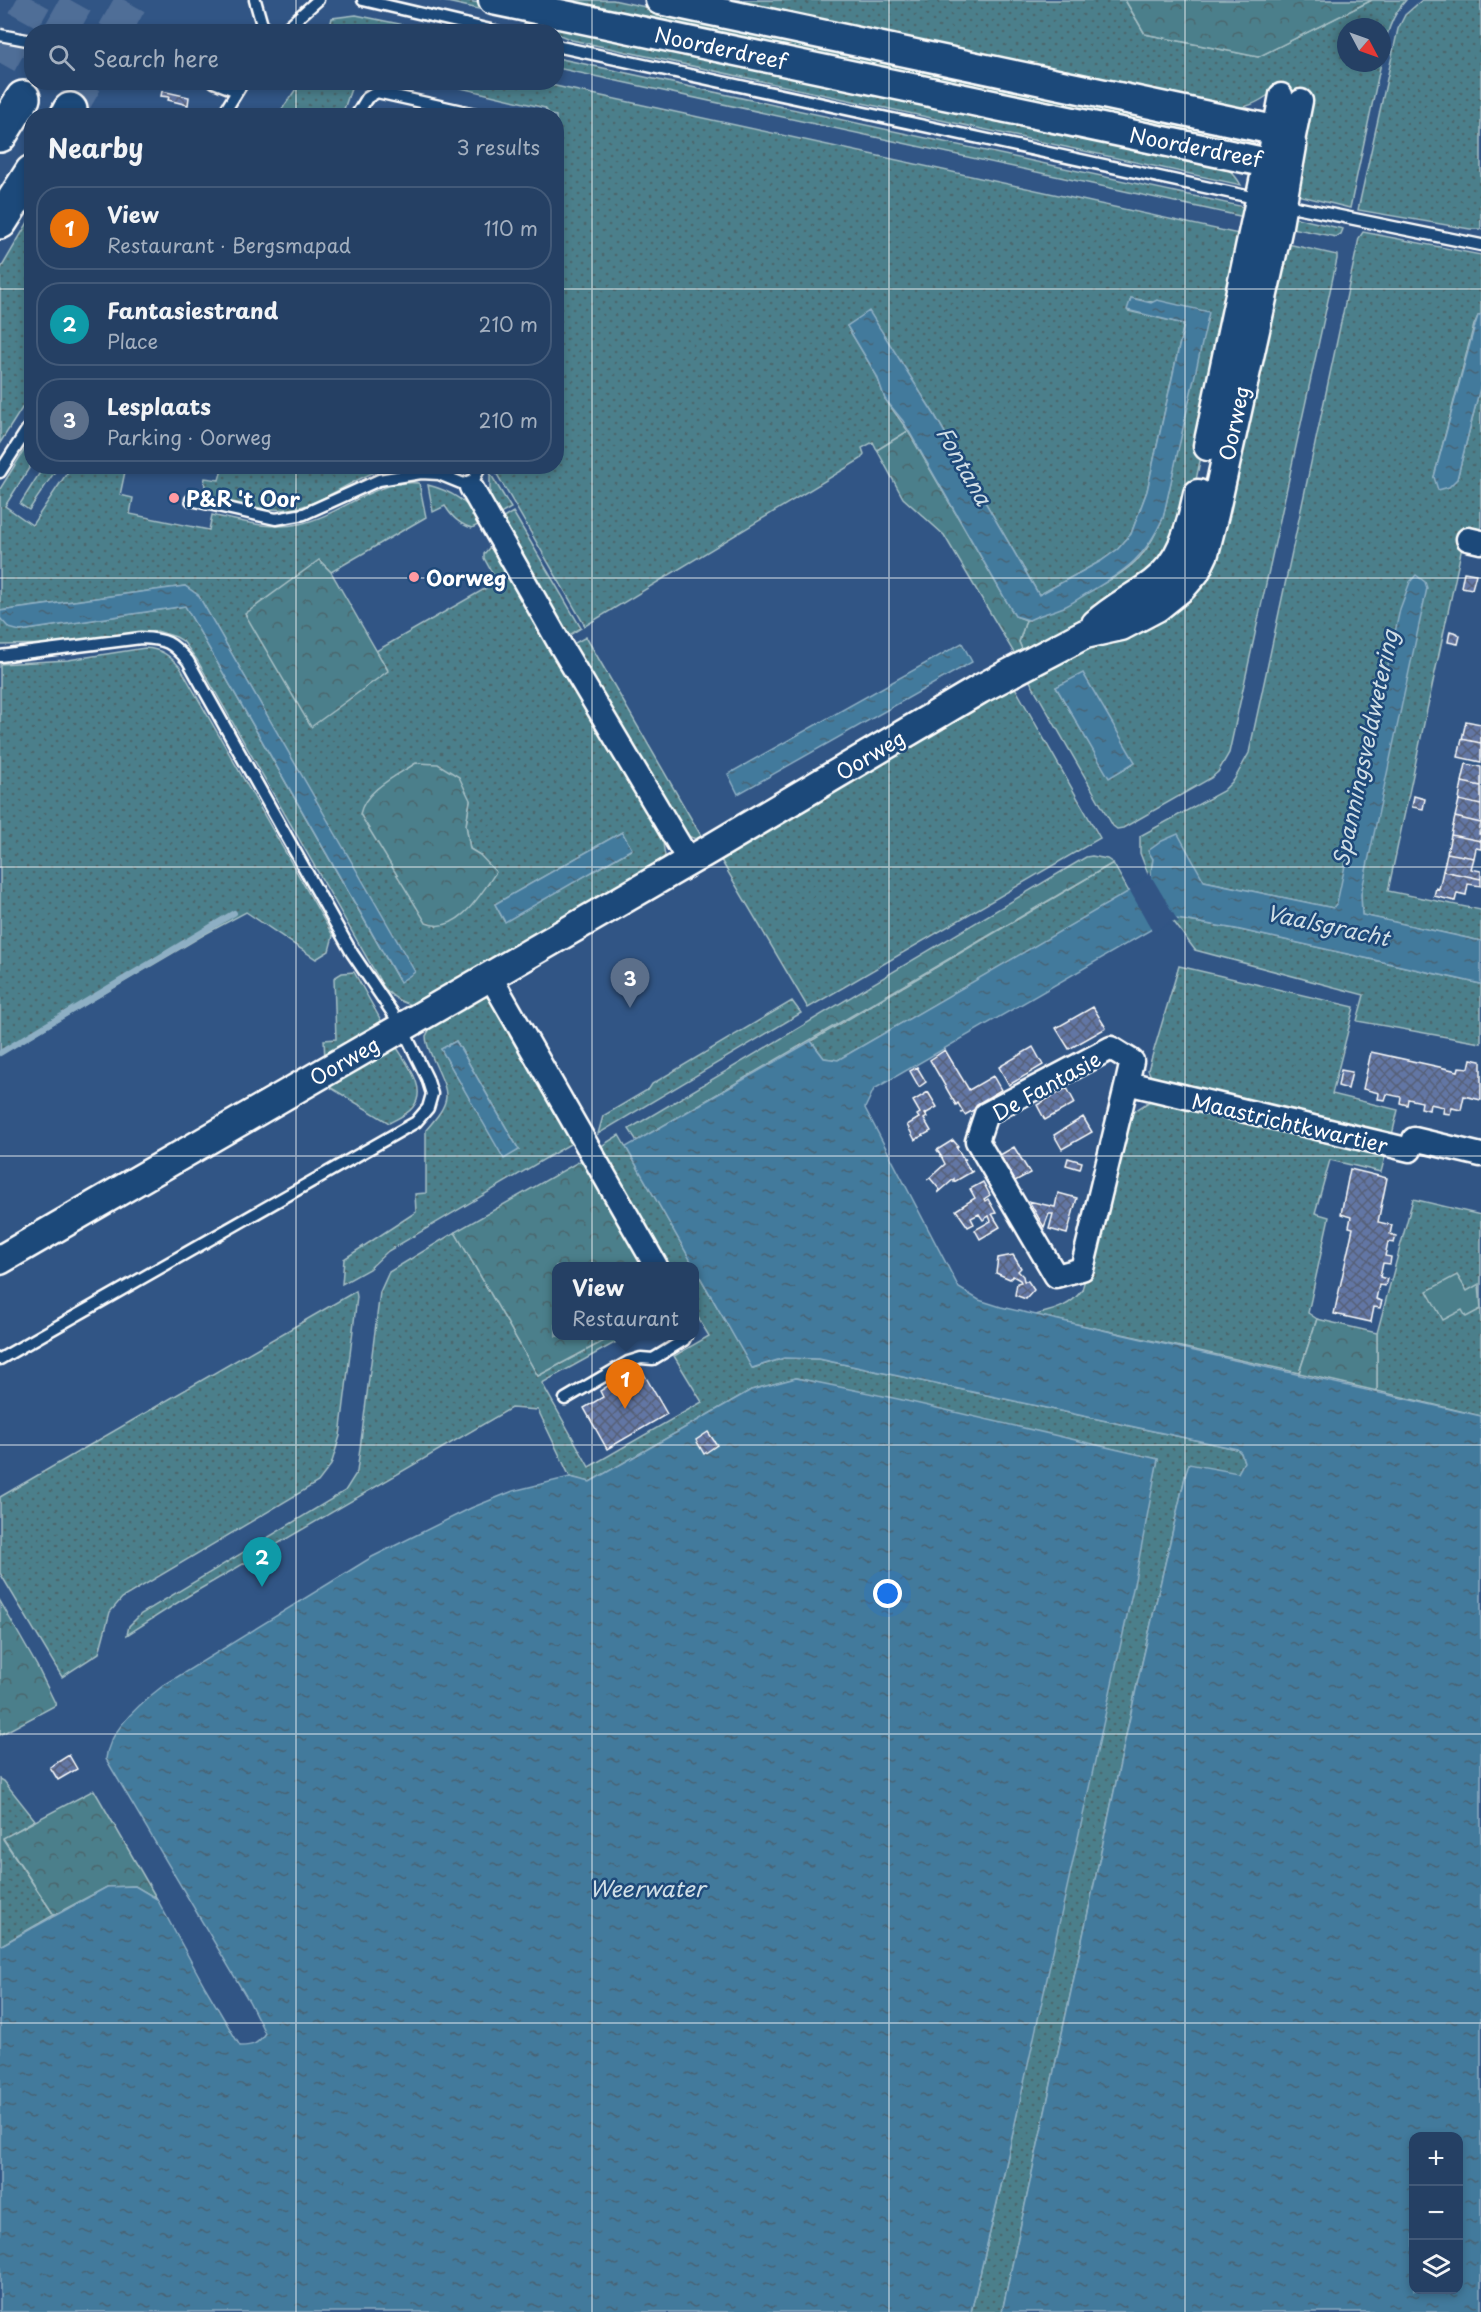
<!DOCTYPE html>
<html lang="en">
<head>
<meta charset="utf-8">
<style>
  body { margin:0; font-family:"Playpen Sans",sans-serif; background:#2d476a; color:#f1f3f6 }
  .controls { position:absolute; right:18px; bottom:18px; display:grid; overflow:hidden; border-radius:12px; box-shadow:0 3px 9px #0003 }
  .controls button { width:54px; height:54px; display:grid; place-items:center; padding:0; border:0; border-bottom:2px solid #425978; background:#254064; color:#f1f3f6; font:30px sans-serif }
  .compass { position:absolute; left:1337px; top:18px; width:54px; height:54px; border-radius:50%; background:#254064; box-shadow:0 3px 9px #0003; rotate:131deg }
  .you { position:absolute; left:888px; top:1594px; width:21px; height:21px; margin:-15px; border:4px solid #fff; border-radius:50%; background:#1a73e8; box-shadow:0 0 0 9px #1a73e833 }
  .badge { display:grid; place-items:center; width:39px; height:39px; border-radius:50%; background:#ff9aa2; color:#fff; font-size:20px; font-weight:700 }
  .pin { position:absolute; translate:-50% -50px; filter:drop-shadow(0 2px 3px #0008) }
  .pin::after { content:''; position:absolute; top:32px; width:21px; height:18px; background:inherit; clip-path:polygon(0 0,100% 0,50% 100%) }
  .popup { position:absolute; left:552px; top:1262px; width:147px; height:78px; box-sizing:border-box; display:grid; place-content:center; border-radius:12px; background:#254064; filter:drop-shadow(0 2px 4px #0005); font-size:20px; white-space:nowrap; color:#a3afbf }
  .popup b { font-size:22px; color:#f1f3f6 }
  .popup::after { content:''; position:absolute; left:50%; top:100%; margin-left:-12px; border:12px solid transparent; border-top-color:#254064 }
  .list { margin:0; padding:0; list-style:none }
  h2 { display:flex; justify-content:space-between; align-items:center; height:78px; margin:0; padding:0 24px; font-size:26px }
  h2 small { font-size:20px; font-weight:400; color:#a3afbf }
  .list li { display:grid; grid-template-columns:39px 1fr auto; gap:18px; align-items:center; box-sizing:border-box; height:84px; margin:0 12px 12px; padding:0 12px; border:2px solid #425978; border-radius:24px }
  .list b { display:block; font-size:22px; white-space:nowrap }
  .list p { margin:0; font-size:20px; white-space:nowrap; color:#a3afbf }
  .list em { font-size:20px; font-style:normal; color:#a3afbf }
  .icon { flex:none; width:33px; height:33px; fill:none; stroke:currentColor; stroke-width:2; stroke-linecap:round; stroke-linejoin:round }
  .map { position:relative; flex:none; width:1481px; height:2312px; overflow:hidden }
  .search { position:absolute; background:#254064; box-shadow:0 3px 9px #0003; left:24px; top:24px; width:540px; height:66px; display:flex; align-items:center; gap:15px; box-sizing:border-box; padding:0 21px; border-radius:24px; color:#a3afbf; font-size:22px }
  .panel { position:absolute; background:#254064; box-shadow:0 3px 9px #0003; left:24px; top:108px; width:540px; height:366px; border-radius:24px }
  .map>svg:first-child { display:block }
  .grass { fill:url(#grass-dots); stroke:#a6bfc5; stroke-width:1.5; fill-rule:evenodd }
  .forest { fill:url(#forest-crowns); stroke:#a6bfc5; stroke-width:1.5 }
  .park { fill:#4c7f8b; stroke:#a6bfc5; stroke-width:1.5 }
  .water { fill:url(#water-ripples); stroke:#8eafc4; stroke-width:1.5; fill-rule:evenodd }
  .pier { fill:#315585 }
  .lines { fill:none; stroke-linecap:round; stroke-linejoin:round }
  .stream { stroke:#8eafc4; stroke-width:6 }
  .building { fill:url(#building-cross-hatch); stroke:#fff; stroke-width:1.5 }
  .motorway-tunnel { stroke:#506e97; stroke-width:33; stroke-dasharray:33 16; stroke-linecap:butt }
  .service-casing { stroke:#fff; stroke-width:15 }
  .minor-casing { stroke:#fff; stroke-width:27 }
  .tertiary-casing { stroke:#fff; stroke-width:33 }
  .motorway-casing { stroke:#fff; stroke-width:38 }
  .service { stroke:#1f4a7a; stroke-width:10 }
  .minor { stroke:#1f4a7a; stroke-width:22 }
  .tertiary { stroke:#1f4a7a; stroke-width:28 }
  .motorway { stroke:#1f4a7a; stroke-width:33 }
  .service-bridge-casing { stroke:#fff; stroke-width:15; stroke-linecap:butt }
  .service-bridge { stroke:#1f4a7a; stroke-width:10 }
  .grid { fill:none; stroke:#fff; stroke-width:1.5; stroke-opacity:0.55 }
  .poi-dot { fill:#ff9aa2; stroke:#1f4a7a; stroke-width:2 }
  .labels { text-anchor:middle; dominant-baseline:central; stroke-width:5; stroke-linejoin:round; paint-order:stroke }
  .street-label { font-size:21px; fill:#fff; stroke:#1f4a7a }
  .poi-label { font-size:21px; font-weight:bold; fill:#fff; stroke:#1f4a7a; text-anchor:start }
  .water-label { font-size:22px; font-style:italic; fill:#d0dee6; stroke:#1f4a7a }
</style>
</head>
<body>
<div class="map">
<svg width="1481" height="2312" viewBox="0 0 1481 2312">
  <defs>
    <pattern id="grass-dots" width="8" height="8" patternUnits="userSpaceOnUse" patternTransform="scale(1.5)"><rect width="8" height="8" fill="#4c7f8b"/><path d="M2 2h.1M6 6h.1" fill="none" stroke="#4c666c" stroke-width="1.8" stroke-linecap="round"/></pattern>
    <pattern id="forest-crowns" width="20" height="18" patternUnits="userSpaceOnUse" patternTransform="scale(1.5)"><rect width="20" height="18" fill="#4c7f8b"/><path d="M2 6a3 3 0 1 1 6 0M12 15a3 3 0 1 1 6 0" fill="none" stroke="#4c666c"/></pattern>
    <pattern id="water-ripples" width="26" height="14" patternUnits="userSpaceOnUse" patternTransform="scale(1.5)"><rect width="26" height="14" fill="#427a9c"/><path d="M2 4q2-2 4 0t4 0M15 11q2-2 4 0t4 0" fill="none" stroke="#476374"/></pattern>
    <pattern id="building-cross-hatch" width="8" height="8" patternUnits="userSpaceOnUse" patternTransform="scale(1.5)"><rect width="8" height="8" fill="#6276a4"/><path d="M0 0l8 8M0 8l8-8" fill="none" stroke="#576178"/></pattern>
  </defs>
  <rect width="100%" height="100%" fill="#315585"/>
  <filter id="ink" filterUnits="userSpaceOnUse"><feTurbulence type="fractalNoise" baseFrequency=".0167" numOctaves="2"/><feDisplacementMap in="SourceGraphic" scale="12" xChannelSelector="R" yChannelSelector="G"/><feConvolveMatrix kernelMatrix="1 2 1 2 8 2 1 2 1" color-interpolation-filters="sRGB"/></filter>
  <g filter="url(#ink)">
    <path class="grass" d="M438,0H465L1213,161C1226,167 1234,172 1241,185L572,40L557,34L556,32L548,31L488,11Z
      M559,0H613L1235,134L1253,142L1252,145L1233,146Z
      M710,0H1125L1145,34L1258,57L1372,0H1406C1391,16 1386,36 1382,57V27H1346V63H1381L1350,208L1289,193L1274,91C1255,105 1247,108 1223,109Z
      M1422,0H1481V229H1470L1358,210L1398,29L1405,15Z
      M356,15L433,31H389L343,26L329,31L332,18Z
      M557,58L1249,208V218L557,68Z
      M537,82L1248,236L1190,508L1182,532L1136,589L1024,654L1019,642L1026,620H1029C1065,598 1120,584 1145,551C1153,540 1158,529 1163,518L1208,312L1131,298L1128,311L1184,324L1147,491L1131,534L1118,549L1101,561L1039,595L934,414L869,312L847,326L877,376L885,399L908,431L877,450L873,442L862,448L864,454L861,459L585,626L494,469L491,468L556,466V116L550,115L545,108L440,83Z
      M300,83H353L342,115H278Z
      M1284,215L1343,229L1341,234L1336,237L1282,226Z
      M31,217V394L0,443V270Z
      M1363,232L1481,255V314L1478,316L1474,325L1434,477L1457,479L1481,384V536L1465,533L1388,891L1481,910V941L1362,915L1361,894L1337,903L1333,908L1204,881L1153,859L1150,879L1140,853V836L1223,791L1234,780L1249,753L1359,238Z
      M1279,242L1337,255V259L1229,753L1218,772L1211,778L1123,828L1117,829L1113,826L1027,676L1177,602ZM1069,681L1135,762V763L1109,777L1056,687Z
      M31,439V465L5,506L32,525L71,467H126L120,495L133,498L130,514L209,530L212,515C240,521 270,530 299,524C342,515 374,479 419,483L426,517L331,572L319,560L388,670L376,651L497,582L484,558V554L489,548H495L662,837L665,856L659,866L417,1006C403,1004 392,998 383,986L197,660L183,641L176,637L157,631L59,644L0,645V618L20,631L185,606L399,981L414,972L198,595L185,586L0,611V489ZM470,800L466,825L470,849L480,855L436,927ZM622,832L631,850L504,921L495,904Z
      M44,466L58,467L29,510L20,504Z
      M223,466H396V467C358,471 327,505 289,509C265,512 239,503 215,498C207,494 203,487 205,478L219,480Z
      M490,473L511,508L497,516L490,496Z
      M428,485C451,491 468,501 480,522L478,525L472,528C459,524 452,517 445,506L433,512Z
      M513,512L581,628L568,636L500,520Z
      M586,637L703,839H696L685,835L573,644Z
      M145,648C161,649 169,655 180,667L333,936L329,951L316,959L246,912L205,934L0,1055V664L68,660Z
      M1013,684L1100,838L808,1008L718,855Z
      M1113,863L1129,892L838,1060L824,1058L811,1041Z
      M1171,918L1236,929L1481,984V1043L1357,1021L1364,995L1195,950Z
      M1179,966L1354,1007L1332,1094L1398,1110L1391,1139L1155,1085L1148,1070Z
      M354,972L383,1024L325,1060L324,1040L336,1039L334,978L342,973Z
      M484,994L501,1011L577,1140L388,1251L369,1269L342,1284L344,1259L416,1212L415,1194L426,1193V1130C454,1098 449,1095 433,1059C430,1052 426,1044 426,1036L433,1023ZM456,1041L519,1150L504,1158L441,1049Z
      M792,1001L801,1013L598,1134L603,1116L649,1089L652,1084Z
      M394,1043C404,1060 429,1088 413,1107C408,1114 397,1119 389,1123L323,1083Z
      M1150,1101L1386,1153L1381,1172L1330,1160L1315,1213L1329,1217L1308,1313L1317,1319L1299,1373L1035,1315C1054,1310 1070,1307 1082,1290L1130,1114Z
      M619,1135L694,1266H668L598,1148Z
      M1413,1199L1481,1215V1416L1377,1391V1333Z
      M455,1232L538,1376L613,1336H627L542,1383L589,1467L702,1402L674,1356L709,1336L694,1311V1267L753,1368L784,1358L819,1359L1237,1449L1241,1453L1244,1462L1238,1473H1186L1138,1680L1002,2312H971L1005,2169L1158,1459L796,1378L751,1390L590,1482L570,1477L538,1410L511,1408L188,1596L127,1635L129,1626L141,1614L345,1491L357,1472L380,1292L389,1272Z
      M356,1291L357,1297L340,1436L331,1465L318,1482L122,1598L110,1612L99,1653L62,1677L0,1573V1497Z
      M0,1779L4,1781L35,1820L3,1839L54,1915L0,1946Z"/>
    <path class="forest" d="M1125,0H1372L1258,57L1145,34Z
      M908,431L1015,616L1026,620L1019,642L1024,654L1017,658L944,535L903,498L877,450Z
      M319,560L331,572L388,671L311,727L245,614Z
      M416,763L438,764L459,777L470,800L466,825L470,849L480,855L496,872C481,894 457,936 426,923L360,814C365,790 396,776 416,763Z
      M1092,856L1107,859L1113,863L637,1141L629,1129L1086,857Z
      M587,1157L650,1266H556V1336H613L538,1376L455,1232Z
      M1317,1319L1377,1333V1391L1299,1373Z
      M0,1601L37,1666L56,1705L0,1735Z
      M94,1790L157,1899L135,1886L107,1887L54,1915L3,1838Z"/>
    <path class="park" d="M1457,1275L1467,1291L1479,1284L1481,1309L1466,1317L1462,1310L1443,1320L1427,1291Z"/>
    <path class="water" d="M1131,298L1151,303L1157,300L1209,312L1163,518C1146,556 1128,569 1093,590C1083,595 1074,603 1064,607C1052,612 1041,614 1029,620L1015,616L903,421L885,399L877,376L847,326L869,311L934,414L1039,595L1101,561L1118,549L1131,534L1147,491L1184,324L1127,310Z
      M1481,314V384L1457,479L1449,487L1438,490L1434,477L1475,325L1478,316Z
      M1416,575L1425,582L1427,588L1361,894L1362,915L1481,941V984L1236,929L1171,918L874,1089L865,1108L959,1288L979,1300L1001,1307L1481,1416V2312H1002L1138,1680L1186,1473L1189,1464L1238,1473L1244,1462L1241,1453L1237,1449L819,1359L784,1358L752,1368L626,1147L811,1041L824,1058L838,1060L1150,879L1153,859L1148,851L1162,841L1178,834L1204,881L1333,908L1337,903L1400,609L1410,582ZM1414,2136H1458V2290H1414Z
      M185,586L198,595L415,972L400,982L185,606L20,631L9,628L0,618V611Z
      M962,643L972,662L738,794L728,774Z
      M1083,673L1135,762L1109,778L1056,687Z
      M622,832L632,849L505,922L495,904Z
      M456,1041L519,1150L504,1159L441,1049Z
      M796,1378L898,1399L1158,1459L1136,1575L1005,2169L971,2312H0V1946L107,1887L135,1886L157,1899L205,1987L240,2046C253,2046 258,2044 265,2033L249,2001L106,1759C108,1731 143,1701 164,1685L372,1557L471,1508L513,1491L570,1477L590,1482L751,1390Z"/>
    <path class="pier" d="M1148,871L1179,923L1172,921L1153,932L1129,889L1147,877Z"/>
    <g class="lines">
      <path class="stream" d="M0,1053L234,913"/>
    </g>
    <path class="building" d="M162,91L189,97L188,105L168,100L169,97L161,96Z
      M1464,572L1476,574L1472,589L1461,587Z
      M1450,631L1457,633L1460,636L1458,644L1448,642Z
      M1466,721L1481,724V743L1462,739Z
      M1462,739L1481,743V762L1458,757Z
      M1466,764L1481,767V786L1462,782Z
      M1462,782L1481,786V805L1459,800Z
      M1414,796L1425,799L1423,809L1412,807Z
      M1459,800L1481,805V823L1455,817Z
      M1455,817L1481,823L1479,834H1481V841L1451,835Z
      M1451,835L1481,841V849L1476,848L1474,858L1447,853Z
      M1447,853L1474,858L1471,869L1481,871V879L1443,871Z
      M1443,871L1481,879V886L1468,884L1466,895L1457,893L1455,901L1434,896L1436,888L1439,889Z
      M1093,1007L1106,1028L1069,1049L1056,1028Z
      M1033,1047L1043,1065L1009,1085L999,1067Z
      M945,1050L969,1090L993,1076L1001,1090L977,1104L979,1107L965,1115L963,1112L961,1113L963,1112L958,1103L956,1105L930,1060Z
      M1371,1052L1458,1071L1459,1067L1469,1068L1471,1059L1481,1061V1100L1464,1096L1461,1110L1452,1108L1450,1114L1443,1113L1444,1107L1430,1104L1429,1110L1421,1108L1422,1102L1408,1099L1407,1105L1400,1103L1401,1097L1387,1094L1385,1100L1378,1099L1379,1093L1363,1089Z
      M917,1067L926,1082L919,1087L910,1071Z
      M1341,1070L1352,1072L1348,1089L1338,1086Z
      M1067,1088L1075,1103L1045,1120L1037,1105Z
      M928,1092L937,1107L925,1114L927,1117L924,1119L931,1131L915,1140L907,1125L919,1118L917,1115L920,1113L913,1101Z
      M1083,1117L1092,1132L1062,1149L1054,1135Z
      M953,1140L958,1146L956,1147L964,1159H966L964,1160L971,1172L973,1171L954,1182V1179L938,1193L940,1190L930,1178L927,1180L945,1164L941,1156H939H941L937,1150Z
      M1014,1147L1030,1173L1015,1181L1000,1155Z
      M1068,1158L1082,1162L1080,1169L1066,1165Z
      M1350,1169L1387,1178L1378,1222L1392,1225L1390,1234L1396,1236L1394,1243L1388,1242L1385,1256L1391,1257L1390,1264L1383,1263L1380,1277L1387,1279L1385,1286L1379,1285L1376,1299L1382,1301L1380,1308L1374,1307L1371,1322L1334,1314L1353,1228L1349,1227L1351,1217L1341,1214Z
      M983,1182L990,1195L984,1199L985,1201L988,1199L996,1213L992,1214L1000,1227L980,1239L975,1230L991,1221L989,1216L983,1220L979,1214L971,1218L974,1224L968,1227L956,1210L975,1198L970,1189Z
      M1058,1193L1077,1198L1067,1234L1049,1229L1053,1214H1049L1044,1227L1029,1201L1055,1207Z
      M1013,1255L1021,1268L1018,1271L1023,1276L1024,1281H1028L1034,1290L1026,1299L1015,1295L1017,1283L1021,1282L1020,1280L1013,1276L1010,1279L996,1273L998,1258Z
      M644,1374L667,1414L607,1449L584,1408L603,1397L600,1391L620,1378L624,1385Z
      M708,1432L717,1445L704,1454L696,1440Z
      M69,1755L77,1769L58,1780L50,1767Z"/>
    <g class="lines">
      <path class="motorway-tunnel" d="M60,32L78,0
        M114,32L132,0
        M0,63L35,0
        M70,110L86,82"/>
      <defs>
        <path id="service" d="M255,0L264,32
          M363,0L499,32
          M282,32L318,0
          M556,46L1260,199
          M214,82L237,91
          M222,116L243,82
          M356,116L367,98L377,92L484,116
          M1281,204L1481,245
          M0,472L32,422
          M191,500L276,519L304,514L379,480L421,473L439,474L471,487L480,466
          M0,656L141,638C166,639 172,642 188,661L352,953L402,1027L427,1078L432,1094L428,1108L416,1122L0,1359
          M565,1399L628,1362L641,1358L653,1359L684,1340L686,1336"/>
        <path id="minor" d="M1271,147L1281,95
          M1281,153L1292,146L1301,101
          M471,487L561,646L689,861
          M1468,539L1481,542
          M490,976L656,1266
          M1111,1048L1132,1061L1127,1083L1082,1269L1056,1276L977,1141L986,1114Z
          M1127,1083L1410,1150L1414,1139L1481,1155"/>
        <path id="tertiary" d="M493,0L1268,163L1208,446
          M1096,624C1114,608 1134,598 1153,584C1182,563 1191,527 1198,494
          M0,1260L710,849L980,689L1085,634L1121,626L1157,607L1182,587L1195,572L1204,553L1214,514L1277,231L1292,146L1274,130L660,0"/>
        <path id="motorway" d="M67,116L70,110
          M0,135L23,98
          M0,222L32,172"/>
      </defs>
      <use href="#service" class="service-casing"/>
      <use href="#minor" class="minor-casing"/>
      <use href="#tertiary" class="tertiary-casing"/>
      <use href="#motorway" class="motorway-casing"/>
      <use href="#service" class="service"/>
      <use href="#minor" class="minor"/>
      <use href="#tertiary" class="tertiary"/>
      <use href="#motorway" class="motorway"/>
      <defs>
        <path id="service-bridge" d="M0,35L32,41"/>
      </defs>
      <use href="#service-bridge" class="service-bridge-casing"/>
      <use href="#service-bridge" class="service-bridge"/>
    </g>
  </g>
  <path class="grid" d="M296,0V32M592,0V2312M889,0V2312M1185,0V2312M296,82V116M0,289H32M556,289H1481M296,466V2312M0,578H1481M0,867H1481M0,1156H1481M0,1445H1481M0,1734H1481M0,2023H1481"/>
  <g class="poi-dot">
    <circle cx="174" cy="498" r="6"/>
    <circle cx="414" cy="577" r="6"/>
  </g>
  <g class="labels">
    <g class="street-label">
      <text transform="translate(721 47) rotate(12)">Noorderdreef</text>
      <text transform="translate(1196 146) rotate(11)">Noorderdreef</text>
      <text transform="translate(1233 423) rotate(-78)">Oorweg</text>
      <text transform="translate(870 754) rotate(-31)">Oorweg</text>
      <text transform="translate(344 1060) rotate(-30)">Oorweg</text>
      <text transform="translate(1046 1085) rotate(-29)">De Fantasie</text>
      <text transform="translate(1290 1122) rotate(13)">Maastrichtkwartier</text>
    </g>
    <g class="poi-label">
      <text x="186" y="498">P&amp;R 't Oor</text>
      <text x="426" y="577">Oorweg</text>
    </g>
    <g class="water-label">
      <text transform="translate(965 465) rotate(60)">Fontana</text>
      <text transform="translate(1364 748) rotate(-78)">Spanningsveldwetering</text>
      <text transform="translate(1328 924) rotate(12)">Vaalsgracht</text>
      <text x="647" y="1887">Weerwater</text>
    </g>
  </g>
</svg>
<div class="controls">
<button>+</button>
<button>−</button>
<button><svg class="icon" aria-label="layers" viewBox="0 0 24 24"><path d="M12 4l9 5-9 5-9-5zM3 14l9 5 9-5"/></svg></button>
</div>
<svg class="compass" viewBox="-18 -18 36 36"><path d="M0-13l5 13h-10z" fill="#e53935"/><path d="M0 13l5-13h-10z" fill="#a3afbf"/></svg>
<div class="you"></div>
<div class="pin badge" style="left:625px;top:1409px;background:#e8710a">1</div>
<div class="popup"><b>View</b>Restaurant</div>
<div class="pin badge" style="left:262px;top:1587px;background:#0f9aa8">2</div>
<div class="pin badge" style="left:630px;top:1008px;background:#5c6f8a">3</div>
<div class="search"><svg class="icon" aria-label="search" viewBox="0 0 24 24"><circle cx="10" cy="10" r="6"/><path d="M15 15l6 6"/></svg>Search here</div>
<section class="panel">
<h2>Nearby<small>3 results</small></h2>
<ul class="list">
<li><span class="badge" style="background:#e8710a">1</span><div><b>View</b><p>Restaurant · Bergsmapad</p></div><em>110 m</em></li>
<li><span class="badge" style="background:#0f9aa8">2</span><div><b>Fantasiestrand</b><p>Place</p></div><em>210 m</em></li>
<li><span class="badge" style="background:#5c6f8a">3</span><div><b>Lesplaats</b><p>Parking · Oorweg</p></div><em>210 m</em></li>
</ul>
</section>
</div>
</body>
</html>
